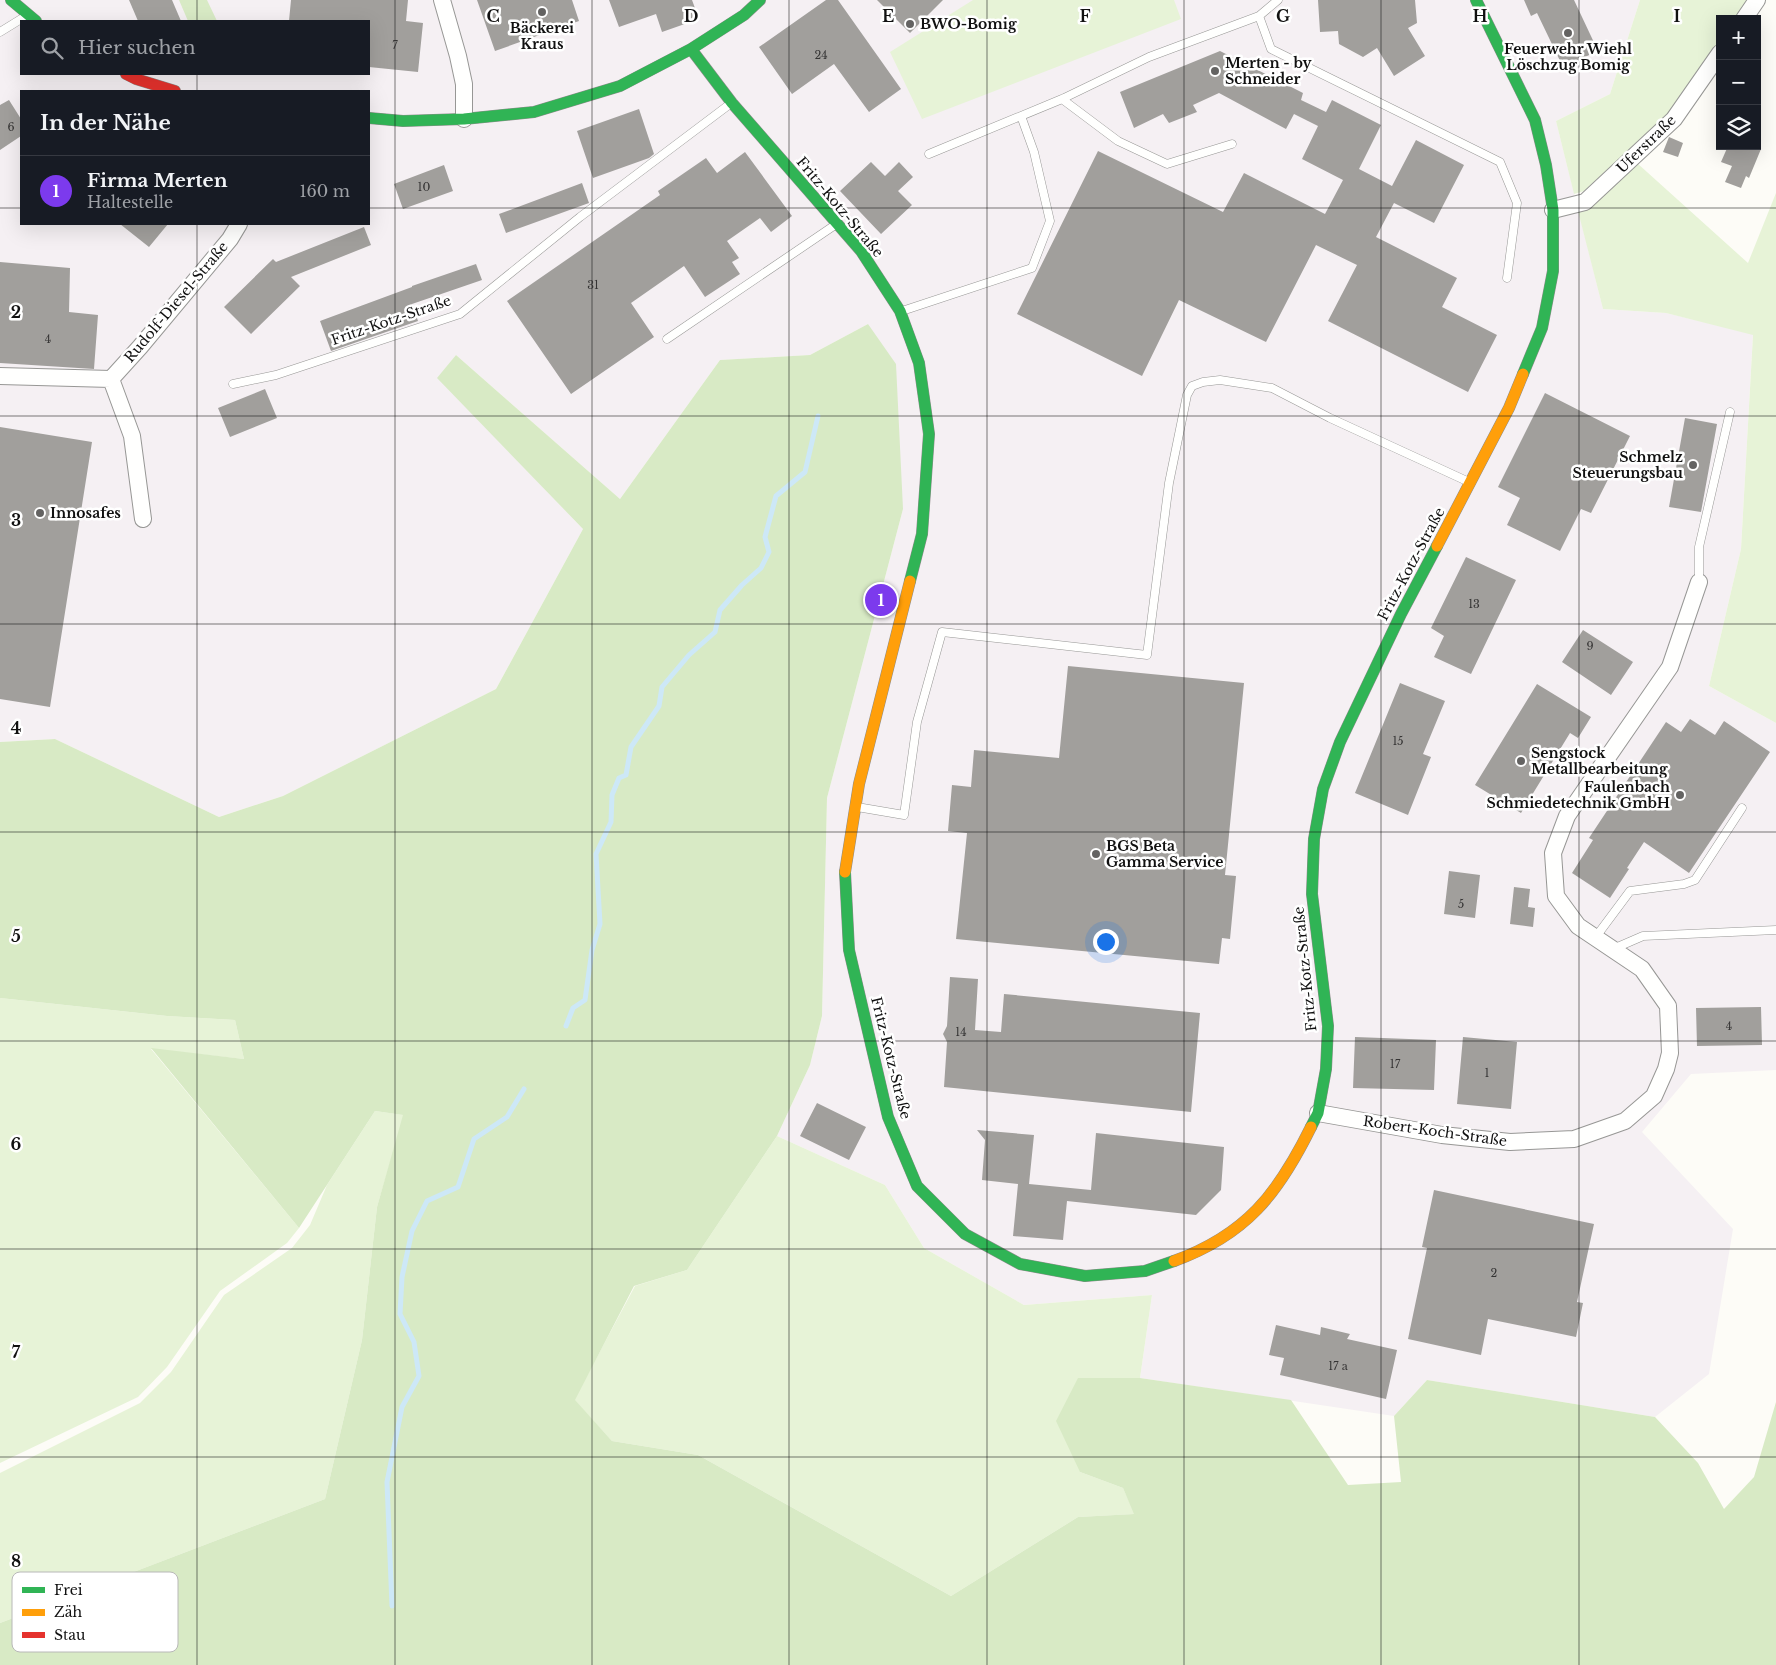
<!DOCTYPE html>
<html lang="de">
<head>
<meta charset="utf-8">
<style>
  body { margin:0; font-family:"Libre Baskerville",serif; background:#242831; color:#f1f3f6 }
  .controls { position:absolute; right:15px; top:15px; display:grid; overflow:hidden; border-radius:0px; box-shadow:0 5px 20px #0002 }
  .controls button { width:45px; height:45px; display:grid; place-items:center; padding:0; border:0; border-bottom:1px solid #363941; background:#171b24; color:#f1f3f6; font:25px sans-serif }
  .you { position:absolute; left:1105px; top:941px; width:18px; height:18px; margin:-12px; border:4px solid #fff; border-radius:50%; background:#1a73e8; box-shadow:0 0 0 8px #1a73e833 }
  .badge { display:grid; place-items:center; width:32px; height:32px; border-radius:50%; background:#7c3aed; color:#fff; font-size:16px; font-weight:700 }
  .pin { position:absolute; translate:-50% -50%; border:2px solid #fff; box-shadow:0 1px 5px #0006 }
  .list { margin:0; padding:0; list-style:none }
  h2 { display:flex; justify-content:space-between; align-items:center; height:65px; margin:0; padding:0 20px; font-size:21px }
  h2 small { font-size:16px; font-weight:400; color:#9ea1a6 }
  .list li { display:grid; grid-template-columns:32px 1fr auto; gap:15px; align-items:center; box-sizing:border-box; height:70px; padding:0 20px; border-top:1px solid #363941 }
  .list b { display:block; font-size:19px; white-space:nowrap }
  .list p { margin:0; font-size:16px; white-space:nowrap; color:#9ea1a6 }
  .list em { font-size:16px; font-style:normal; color:#9ea1a6 }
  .icon { flex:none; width:28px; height:28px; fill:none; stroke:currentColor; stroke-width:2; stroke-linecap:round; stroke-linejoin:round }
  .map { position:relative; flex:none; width:1776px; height:1665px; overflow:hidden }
  .search { position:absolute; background:#171b24; box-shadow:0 5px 20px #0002; left:20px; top:20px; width:350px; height:55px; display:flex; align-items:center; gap:12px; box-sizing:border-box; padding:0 18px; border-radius:0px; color:#9ea1a6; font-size:19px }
  .panel { position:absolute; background:#171b24; box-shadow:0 5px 20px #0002; left:20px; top:90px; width:350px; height:135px; border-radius:0px }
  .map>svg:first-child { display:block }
  .industrial { fill:#f5f0f3; fill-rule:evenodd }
  .green { fill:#e7f3d7 }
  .forest { fill:#d8eac5 }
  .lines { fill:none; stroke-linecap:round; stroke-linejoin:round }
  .stream { stroke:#cde8f7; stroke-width:5 }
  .building { fill:#a19f9c }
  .lane-casing { stroke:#979795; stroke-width:9 }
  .street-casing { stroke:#979795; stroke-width:18 }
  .fast-casing { stroke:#8e8d8b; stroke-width:12 }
  .slow-casing { stroke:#8e8d8b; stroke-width:12 }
  .jam-casing { stroke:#8e8d8b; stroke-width:12 }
  .lane { stroke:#fffffe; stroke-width:8 }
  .street { stroke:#fffffe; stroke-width:16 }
  .fast { stroke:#30b455; stroke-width:11 }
  .slow { stroke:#ff9f0a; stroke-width:11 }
  .jam { stroke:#e5322d; stroke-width:11 }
  .grid { fill:none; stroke:#111; stroke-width:1; stroke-opacity:0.55 }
  .poi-dot { fill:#646362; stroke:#fff; stroke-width:2 }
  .labels { text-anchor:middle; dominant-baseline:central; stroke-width:5; stroke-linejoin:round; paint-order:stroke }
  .number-label { font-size:11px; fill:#353434 }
  .poi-label { font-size:14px; font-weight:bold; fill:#111; stroke:#fff; text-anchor:start }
  .street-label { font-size:14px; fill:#111; stroke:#fff }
  .key { fill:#fff; stroke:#b8b8b8; stroke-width:1 }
  .key-label { font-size:14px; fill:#111 }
  .grid-label { font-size:16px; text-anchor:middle; font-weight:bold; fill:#111; stroke:#fff; stroke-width:5; stroke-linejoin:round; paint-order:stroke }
</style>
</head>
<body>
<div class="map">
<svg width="1776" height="1665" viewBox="0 0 1776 1665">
  <rect width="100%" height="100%" fill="#fdfcf7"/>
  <path class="industrial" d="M0,0H1640L1610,94L1556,121L1603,309L1666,313L1753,334L1741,549L1709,686L1776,723V1070L1691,1074L1642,1132L1733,1229L1709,1374L1655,1417L1427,1380L1394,1416L1140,1378L1152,1295L1024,1305L924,1248L885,1185L777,1136L810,1065L822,1016L827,798L903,509L868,324L810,355L720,360L620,499L456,355L438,378L583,529L496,689L283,796L219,817L55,739L0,742ZM21,21H369V74H21ZM21,91H369V224H21Z"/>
  <path class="green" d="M973,0H1174L1181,19L922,119L890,52Z
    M1640,0H1749L1736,19H1720V42L1672,110L1584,191L1574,194L1556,121L1610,94Z
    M1637,163L1748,263L1776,193V723L1709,686L1741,549L1753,335L1666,313L1603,309L1578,211Z
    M0,998L167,1016L235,1020L244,1059L151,1049L299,1228L287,1243L220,1291L167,1367L138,1397L0,1463Z
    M375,1111L404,1115L377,1207L362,1340L325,1499L0,1623V1473L140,1403L171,1372L224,1295L292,1248L310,1225L327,1185Z
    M777,1136L885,1185L924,1248L1024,1305L1152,1295L1140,1378H1078L1080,1472L1123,1488L1135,1514L1078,1517L951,1596L698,1455L612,1441L574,1400L635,1286L687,1270Z"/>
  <path class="forest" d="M179,0H207L217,21H188Z
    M868,324L896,364L903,509L827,798L822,1016L810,1065L777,1136L687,1270L634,1286L575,1400L612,1441L698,1455L951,1596L1078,1517L1134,1514L1123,1488L1080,1472L1056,1421L1078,1378H1140L1291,1400L1348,1485L1401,1482L1394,1416L1427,1380L1655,1417L1698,1463L1724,1509L1754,1477L1776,1402V1665H0V1623L325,1499L362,1340L377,1207L403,1115L375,1111L299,1228L151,1048L244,1059L235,1020L167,1016L0,998V742L55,739L219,817L283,796L496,689L583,529L437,378L456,355L620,499L720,360L810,355Z"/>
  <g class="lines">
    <path class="stream" d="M566,1026L573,1008L585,1000L592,950L600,924L596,854L611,822L612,795L619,778L626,775L631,747L659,706L662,687L689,655L715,632L720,610L742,585L761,568L769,552L765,537L776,496L805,472L818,416
      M392,1606L387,1482L402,1407L419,1376L414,1342L400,1314L402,1277L412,1231L427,1201L458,1187L474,1139L507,1117L524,1089"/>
  </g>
  <path class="building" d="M129,0H172L181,21H138Z
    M291,0H408L406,21L423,23L418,72L369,67V21H289Z
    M477,0H572L579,21L495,51Z
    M609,0H692L699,19L662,32L656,14L619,27Z
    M826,0H838L901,89L869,112L834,64L792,94L759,47Z
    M877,0H943L910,33Z
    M1318,0H1415L1417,23L1408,28L1425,56L1394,76L1377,48L1363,57L1339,44L1338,31L1320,32Z
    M1524,0H1574L1598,51L1563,67L1537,13L1531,16Z
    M1220,51L1303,93L1301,100L1326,112L1332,100L1381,125L1359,169L1392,186L1416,140L1464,165L1434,223L1394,203L1376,237L1457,278L1442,307L1497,335L1468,392L1328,321L1357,265L1316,245L1266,342L1179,300L1142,376L1017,314L1098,151L1223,212L1244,173L1325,214L1343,180L1302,159L1318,126L1294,114L1286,129L1219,93L1193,105L1197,112L1169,123L1163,114L1134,128L1120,92Z
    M9,100L21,119V136L0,150V105Z
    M639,109L654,154L649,158L593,178L577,131Z
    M1669,137L1683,143L1678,157L1663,152Z
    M1728,146H1754L1761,149L1749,178L1746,176L1741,188L1725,182L1732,166L1721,162Z
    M745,152L792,216L771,232L760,218L727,241L739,258L732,262L740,274L705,297L684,266L631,303L654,337L571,394L507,301L660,195L658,191L706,158L717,173Z
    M871,162L885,176L899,162L913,177L898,191L912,205L881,234L840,191Z
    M444,165L453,191L403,209L394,184Z
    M582,183L589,203L506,233L499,214Z
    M120,224H168L149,247Z
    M364,227L371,245L291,277L300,286L251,334L224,307L273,259L276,262Z
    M0,262L70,268L69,312L98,315L94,369L0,363Z
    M476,264L482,280L412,304L418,321L331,351L320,321L412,287V286Z
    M265,389L277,418L230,437L218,408Z
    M1545,393L1630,436L1591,513L1581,509L1560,551L1507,525L1520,498L1498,487Z
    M1685,418L1717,424L1701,512L1669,507Z
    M0,427L92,442L50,707L0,699Z
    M1466,557L1516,580L1471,674L1434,657L1444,636L1431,628Z
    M1583,630L1633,662L1611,695L1562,662Z
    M1068,666L1244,683L1225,875L1236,876L1230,939L1222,938L1219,964L956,939L967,833L948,831L952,785L971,787L974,750L1059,758Z
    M1400,683L1445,701L1423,754L1431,757L1408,815L1355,793Z
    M1537,684L1591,717L1578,738L1570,733L1521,813L1475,785Z
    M1690,719L1715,735L1724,721L1770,752L1689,873L1644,842L1627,868L1629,869L1610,898L1572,873L1593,840L1589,838L1666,722L1681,732Z
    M1449,871L1480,875L1475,918L1444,914Z
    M1514,887L1530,889L1528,907L1535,908L1533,927L1510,924Z
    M950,977L978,979L975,1030L1001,1032L1004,994L1200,1013L1191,1112L944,1087L947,1042L943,1034L947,1026Z
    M1761,1007L1762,1045L1697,1046L1696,1008Z
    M1355,1037L1436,1040L1434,1090L1353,1088Z
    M1463,1037L1517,1042L1511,1109L1457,1104Z
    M817,1103L866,1127L849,1160L800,1136Z
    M977,1130L1034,1135L1029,1184L1091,1190L1096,1133L1224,1147L1221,1190L1196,1215L1067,1201L1063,1240L1013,1236L1018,1184L982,1180L985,1140Z
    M1434,1190L1594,1224L1577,1302L1583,1303L1576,1337L1488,1319L1481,1355L1408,1339L1427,1248L1422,1247Z
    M1276,1325L1320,1335L1321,1327L1350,1334L1347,1339L1397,1350L1386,1399L1280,1375L1284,1358L1269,1355Z"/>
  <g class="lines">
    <defs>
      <path id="lane" d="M1259,16L1271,49L1500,162L1517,203L1507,278
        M0,32L26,16
        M1062,99L1118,141L1167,164L1232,144
        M929,154L1062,99L1149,57L1259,16L1278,0
        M902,311L1032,268L1050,221L1034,152L1021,116
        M667,339L835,225
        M233,384L276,375L460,314L580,217L730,104
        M1699,582V547L1730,412
        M857,807L904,815L917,722L942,632L1147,655L1169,483L1187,395L1192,386L1203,382L1220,380L1272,388L1330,418L1469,482
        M1595,938L1630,891L1684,884L1695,880L1742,808
        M1613,949L1643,936L1776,930"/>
      <path id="street" d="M442,0L458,56L464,84V119
        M1744,19L1757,0
        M1553,210L1585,202L1674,119L1720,53
        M0,376L111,379L140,347L230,239L239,224
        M111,379L132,436L143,519
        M1318,1113L1442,1135L1510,1142L1574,1139L1625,1121L1654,1096L1666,1069L1670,1053L1668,1006L1642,969L1578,926L1556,896L1553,853L1567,816L1670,667L1699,582"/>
      <path id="fast" d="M11,0L36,21
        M1476,0L1535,120L1546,165L1553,210V271L1542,328L1523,374
        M691,49L732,103L861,251L900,311L919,363L929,434L922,534L910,581
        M369,118L403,121L464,119L534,112L620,86L691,49L744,15L760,0
        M845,872L849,950L888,1117L917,1186L965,1234L1020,1264L1085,1276L1145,1271L1174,1261
        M1311,1127L1318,1113L1326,1069L1328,1026L1312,894L1314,839L1323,789L1340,742L1401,614L1437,546"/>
      <path id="slow" d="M1437,546L1509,408L1523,374
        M845,872L859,784L910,581
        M1174,1261C1246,1235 1278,1194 1311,1127"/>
      <path id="jam" d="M126,74L136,79L175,91"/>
    </defs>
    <use href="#lane" class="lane-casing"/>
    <use href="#street" class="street-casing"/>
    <use href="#fast" class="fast-casing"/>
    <use href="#slow" class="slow-casing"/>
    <use href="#jam" class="jam-casing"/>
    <use href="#lane" class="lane"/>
    <use href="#street" class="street"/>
    <use href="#fast" class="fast"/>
    <use href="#slow" class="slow"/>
    <use href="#jam" class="jam"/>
  </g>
  <path class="grid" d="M197,0V21M395,0V1665M592,0V1665M789,0V1665M987,0V1665M1184,0V1665M1381,0V1665M1579,0V1665M197,74V91M0,208H21M369,208H1776M197,224V1665M0,416H1776M0,624H1776M0,832H1776M0,1041H1776M0,1249H1776M0,1457H1776"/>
  <g class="poi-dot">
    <circle cx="542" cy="12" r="5"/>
    <circle cx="910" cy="24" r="5"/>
    <circle cx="1568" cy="33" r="5"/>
    <circle cx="1215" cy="71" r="5"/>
    <circle cx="1693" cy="465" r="5"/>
    <circle cx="40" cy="513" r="5"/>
    <circle cx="1521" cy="761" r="5"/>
    <circle cx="1680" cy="795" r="5"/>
    <circle cx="1096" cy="854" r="5"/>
  </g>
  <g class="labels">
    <g class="number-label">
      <text x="395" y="45">7</text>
      <text x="821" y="55">24</text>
      <text x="11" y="127">6</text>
      <text x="424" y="187">10</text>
      <text x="593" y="285">31</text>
      <text x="48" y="339">4</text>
      <text x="1474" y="604">13</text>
      <text x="1590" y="646">9</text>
      <text x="1398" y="741">15</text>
      <text x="1461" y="904">5</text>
      <text x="1729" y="1026">4</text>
      <text x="961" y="1032">14</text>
      <text x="1395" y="1064">17</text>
      <text x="1487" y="1073">1</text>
      <text x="1494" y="1273">2</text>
      <text x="1338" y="1366">17 a</text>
    </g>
    <g class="poi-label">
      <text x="920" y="24">BWO-Bomig</text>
      <text x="542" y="28" text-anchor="middle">Bäckerei<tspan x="542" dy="16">Kraus</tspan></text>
      <text x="1568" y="49" text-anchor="middle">Feuerwehr Wiehl<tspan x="1568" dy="16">Löschzug Bomig</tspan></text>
      <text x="1225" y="63">Merten - by<tspan x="1225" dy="16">Schneider</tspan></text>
      <text x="1683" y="457" text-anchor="end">Schmelz<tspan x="1683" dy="16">Steuerungsbau</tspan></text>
      <text x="50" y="513">Innosafes</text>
      <text x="1531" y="753">Sengstock<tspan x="1531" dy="16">Metallbearbeitung</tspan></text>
      <text x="1670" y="787" text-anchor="end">Faulenbach<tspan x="1670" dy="16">Schmiedetechnik GmbH</tspan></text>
      <text x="1106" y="846">BGS Beta<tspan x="1106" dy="16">Gamma Service</tspan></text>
    </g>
    <g class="street-label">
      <text transform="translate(1646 144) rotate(-44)">Uferstraße</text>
      <text transform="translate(840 207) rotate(50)">Fritz-Kotz-Straße</text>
      <text transform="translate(176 302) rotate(-50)">Rudolf-Diesel-Straße</text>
      <text transform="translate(391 320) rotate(-19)">Fritz-Kotz-Straße</text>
      <text transform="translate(1411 564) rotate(-62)">Fritz-Kotz-Straße</text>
      <text transform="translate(1305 969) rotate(-96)">Fritz-Kotz-Straße</text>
      <text transform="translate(891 1058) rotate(76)">Fritz-Kotz-Straße</text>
      <text transform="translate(1435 1131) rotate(8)">Robert-Koch-Straße</text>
    </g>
  </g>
  <rect x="12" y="1572" width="166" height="80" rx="8" class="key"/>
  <rect x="22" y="1587" width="23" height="6" fill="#30b455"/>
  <rect x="22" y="1609" width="23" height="7" fill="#ff9f0a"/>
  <rect x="22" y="1632" width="23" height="6" fill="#e5322d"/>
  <g class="key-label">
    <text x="54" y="1595">Frei</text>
    <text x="54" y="1617">Zäh</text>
    <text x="54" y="1640">Stau</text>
  </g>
  <g class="grid-label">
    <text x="493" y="22">C</text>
    <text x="691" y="22">D</text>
    <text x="888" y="22">E</text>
    <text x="1085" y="22">F</text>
    <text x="1283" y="22">G</text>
    <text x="1480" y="22">H</text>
    <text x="1677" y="22">I</text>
    <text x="16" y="318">2</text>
    <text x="16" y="526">3</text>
    <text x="16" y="734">4</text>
    <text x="16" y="942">5</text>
    <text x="16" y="1150">6</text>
    <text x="16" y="1358">7</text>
    <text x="16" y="1567">8</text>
  </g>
</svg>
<div class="controls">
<button>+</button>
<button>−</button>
<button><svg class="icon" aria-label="layers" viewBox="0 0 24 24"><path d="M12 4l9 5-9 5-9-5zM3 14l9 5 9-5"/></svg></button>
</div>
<div class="you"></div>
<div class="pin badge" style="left:881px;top:600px">1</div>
<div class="search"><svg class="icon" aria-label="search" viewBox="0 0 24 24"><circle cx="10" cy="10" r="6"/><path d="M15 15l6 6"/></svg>Hier suchen</div>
<section class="panel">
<h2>In der Nähe<small></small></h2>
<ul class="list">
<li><span class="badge">1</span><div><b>Firma Merten</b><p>Haltestelle</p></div><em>160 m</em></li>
</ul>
</section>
</div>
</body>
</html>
